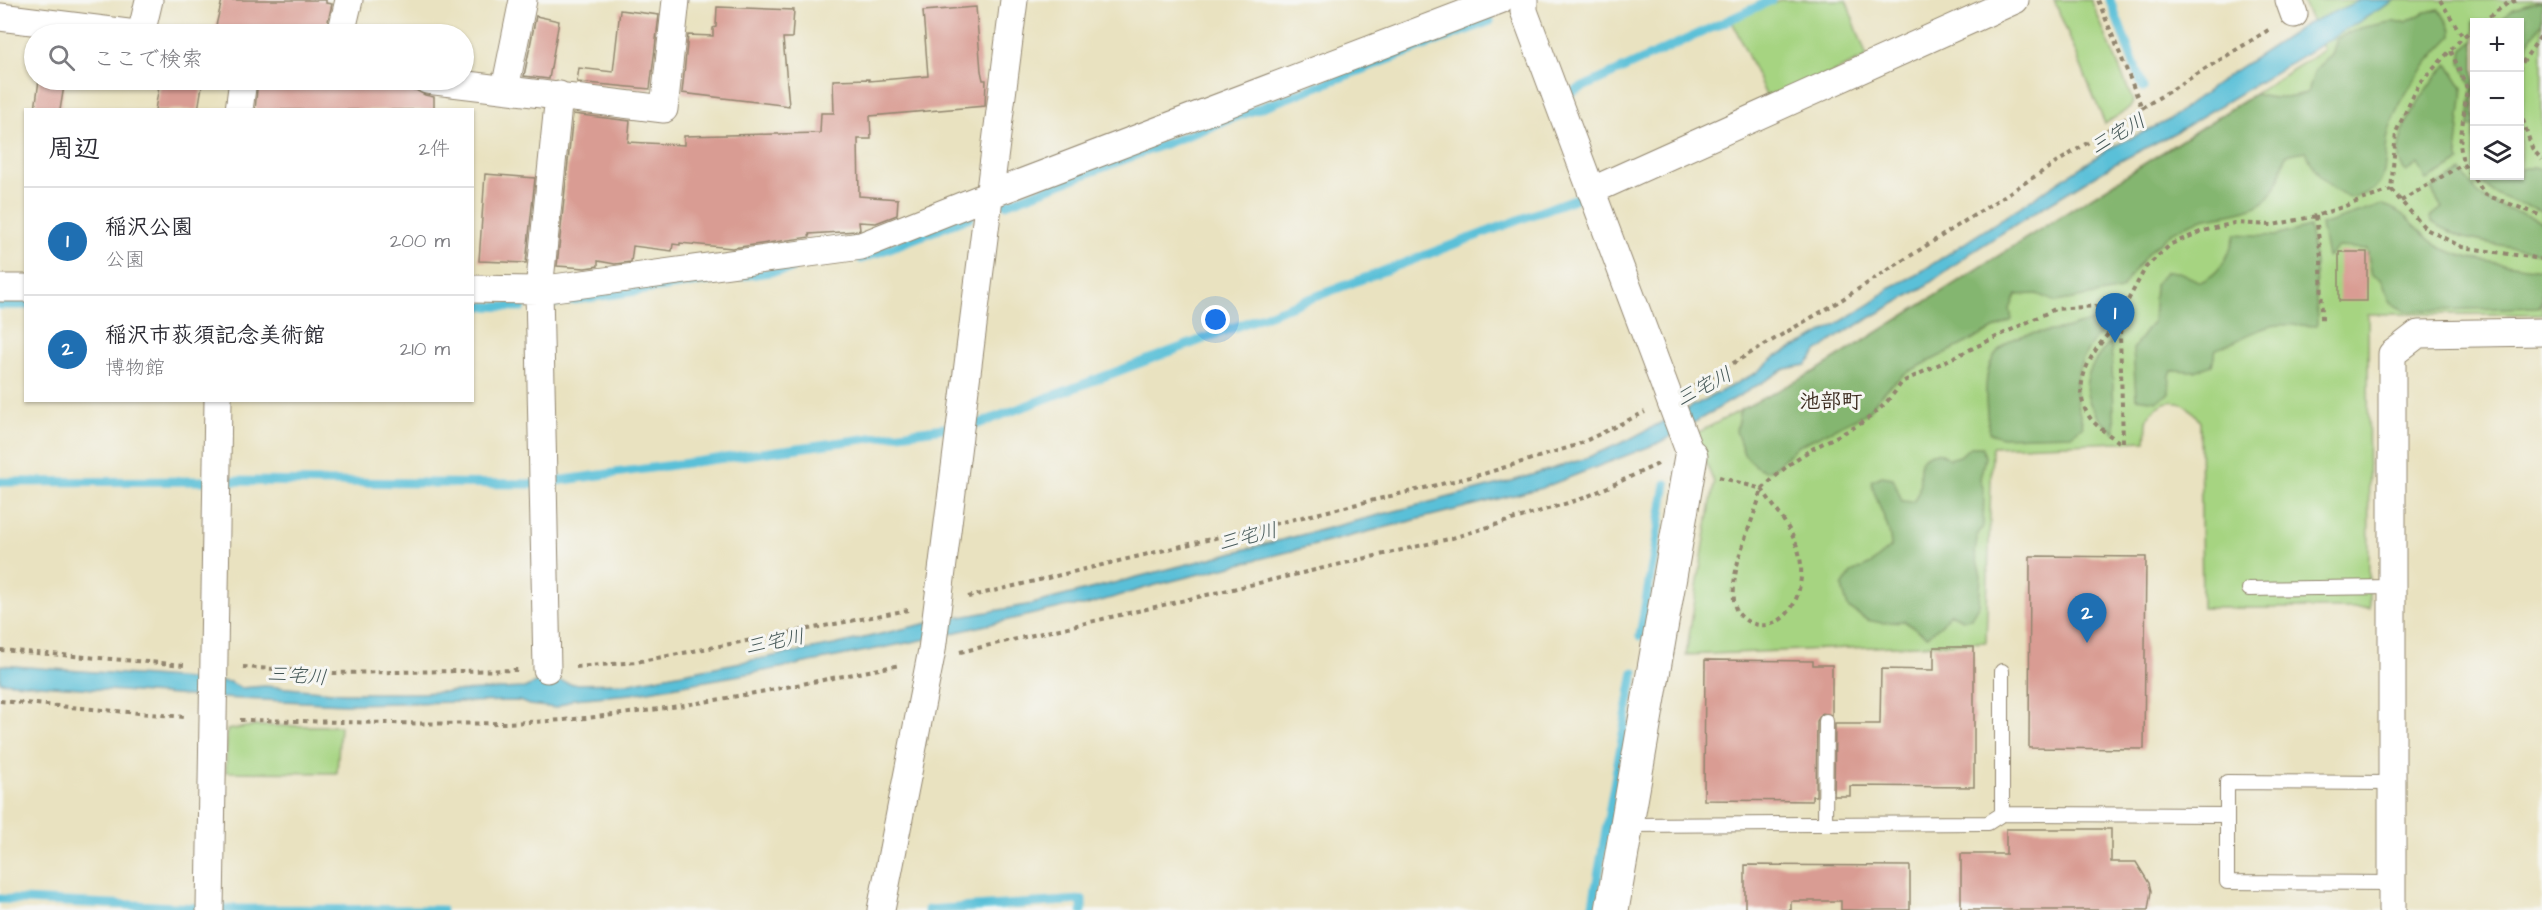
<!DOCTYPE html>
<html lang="ja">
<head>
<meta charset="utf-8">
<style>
  body { margin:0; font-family:"Architects Daughter","Klee One",sans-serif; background:#f7f7f7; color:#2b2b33 }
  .controls { position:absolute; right:18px; top:18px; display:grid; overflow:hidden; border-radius:0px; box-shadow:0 2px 4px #0004 }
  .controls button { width:54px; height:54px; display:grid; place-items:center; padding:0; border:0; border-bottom:2px solid #e1e1e2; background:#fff; color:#2b2b33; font:30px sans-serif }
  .you { position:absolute; left:1216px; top:320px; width:21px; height:21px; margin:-15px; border:4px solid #fff; border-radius:50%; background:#1a73e8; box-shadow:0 0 0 9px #1a73e833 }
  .badge { display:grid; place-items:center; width:39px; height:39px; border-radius:50%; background:#1f6fb2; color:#fff; font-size:20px; font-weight:700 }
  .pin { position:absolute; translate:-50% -50px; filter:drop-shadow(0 2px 3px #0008) }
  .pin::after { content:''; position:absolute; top:32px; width:21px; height:18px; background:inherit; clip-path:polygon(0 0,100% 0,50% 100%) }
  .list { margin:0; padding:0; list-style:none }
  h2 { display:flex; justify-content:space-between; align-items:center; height:78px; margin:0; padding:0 24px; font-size:26px }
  h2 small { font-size:20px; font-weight:400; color:#7c7c81 }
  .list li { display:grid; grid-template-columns:39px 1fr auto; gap:18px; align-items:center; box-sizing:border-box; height:108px; padding:0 24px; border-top:2px solid #e1e1e2 }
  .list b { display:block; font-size:22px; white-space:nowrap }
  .list p { margin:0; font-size:20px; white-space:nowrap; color:#7c7c81 }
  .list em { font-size:20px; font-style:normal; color:#7c7c81 }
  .icon { flex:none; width:33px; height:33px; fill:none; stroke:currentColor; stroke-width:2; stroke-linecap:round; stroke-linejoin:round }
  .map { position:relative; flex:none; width:2542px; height:910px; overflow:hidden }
  .search { position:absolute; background:#fff; box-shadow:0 2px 4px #0004; left:24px; top:24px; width:450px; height:66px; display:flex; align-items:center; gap:15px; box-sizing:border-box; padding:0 21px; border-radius:33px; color:#7c7c81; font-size:22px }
  .panel { position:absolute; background:#fff; box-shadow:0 2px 4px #0004; left:24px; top:108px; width:450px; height:294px; border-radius:0px }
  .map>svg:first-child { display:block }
  .green { fill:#a6d481; stroke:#707f50; stroke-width:1.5; fill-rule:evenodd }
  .forest { fill:#84b66f; stroke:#607046; stroke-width:1.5 }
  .water { fill:#5ac0d8; stroke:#4a757b; stroke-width:1.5 }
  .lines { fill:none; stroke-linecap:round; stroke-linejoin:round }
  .stream { stroke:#5ac0d8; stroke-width:9 }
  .building { fill:#d99c93 }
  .lane-casing { stroke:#92866f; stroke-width:16 }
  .street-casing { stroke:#92866f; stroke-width:29 }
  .secondary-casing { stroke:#92866f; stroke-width:35 }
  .path { stroke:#92866f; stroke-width:4; stroke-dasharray:4.5 4.5; stroke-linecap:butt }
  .lane { stroke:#fff; stroke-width:14 }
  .street { stroke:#fff; stroke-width:27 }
  .secondary { stroke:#fff; stroke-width:33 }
  .labels { text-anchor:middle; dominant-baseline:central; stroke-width:6; stroke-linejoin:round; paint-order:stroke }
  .water-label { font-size:20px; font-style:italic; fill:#445756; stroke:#f6f6f2 }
  .quarter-label { font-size:21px; font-weight:bold; fill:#3b2a1e; stroke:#f6f6f2 }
</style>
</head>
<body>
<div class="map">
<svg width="2542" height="910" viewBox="0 0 2542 910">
  <rect width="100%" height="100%" fill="#f6f6f2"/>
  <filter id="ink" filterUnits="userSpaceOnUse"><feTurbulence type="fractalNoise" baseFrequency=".0167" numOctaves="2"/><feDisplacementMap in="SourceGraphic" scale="12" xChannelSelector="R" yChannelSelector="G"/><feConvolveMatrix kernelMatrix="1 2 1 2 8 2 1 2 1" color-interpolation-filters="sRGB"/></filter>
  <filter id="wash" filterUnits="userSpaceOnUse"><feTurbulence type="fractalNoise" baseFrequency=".008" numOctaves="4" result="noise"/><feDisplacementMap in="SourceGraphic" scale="24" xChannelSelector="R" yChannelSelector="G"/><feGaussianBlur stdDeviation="1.35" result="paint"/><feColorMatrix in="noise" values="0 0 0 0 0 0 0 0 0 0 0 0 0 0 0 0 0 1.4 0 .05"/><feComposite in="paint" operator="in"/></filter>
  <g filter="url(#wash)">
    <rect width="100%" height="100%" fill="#e9e2c0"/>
    <path class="green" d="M1780,0H1846L1867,57L1769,102L1732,21Z
      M2054,0H2091L2133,101L2130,108L2105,124Z
      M2302,0H2542V314H2368L2369,608H2202L2200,422C2190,406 2177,394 2158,407C2155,409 2150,414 2148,417C2146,423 2147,434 2146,441L1992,447L1986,642L1686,655L1714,483L1695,434L1816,371L2324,50ZM2474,22H2520V176H2474Z
      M253,726H340L337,773L226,772L227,730Z"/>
    <path class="forest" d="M2542,0V21L2520,57V22H2497L2514,9Z
      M2440,10L2452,30V36C2425,63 2400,94 2389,131C2384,146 2388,167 2381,181C2375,193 2361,195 2349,198C2324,186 2318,176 2305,151L2286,155C2282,169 2278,187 2268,198C2257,211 2228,214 2212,217C2167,226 2145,253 2121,290L2056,302L2037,294L2016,295L2010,309L2012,320L1906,373L1884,391L1867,413L1798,446L1772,469L1765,471L1755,466L1744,454L1736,431L1740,410L1816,371L2255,94C2274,100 2291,100 2308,92L2315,70L2332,55L2337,38L2361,28L2390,22H2406L2425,12Z
      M2474,41V126L2469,127L2472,89L2461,62L2463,50Z
      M2448,64L2463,88L2457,147L2460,162L2427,180L2418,164L2406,172C2403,168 2400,164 2399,160C2395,129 2428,85 2448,64Z
      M2520,168H2535L2542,170V211C2514,199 2496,202 2476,176H2520Z
      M2462,172C2467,179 2473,188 2480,195C2496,210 2523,211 2542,222V253L2463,238L2431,222L2430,217L2442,208L2431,189Z
      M2382,205C2408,210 2419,237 2442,248C2472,263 2509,264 2542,269V303L2538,307L2405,311L2391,303L2381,279L2372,275L2367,249L2338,247L2327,257L2321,225Z
      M2309,227L2315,263L2317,326C2304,326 2291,324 2278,325C2256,327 2237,343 2216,349L2212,365L2195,371L2172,370L2170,375L2169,394L2157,401L2136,398L2133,349L2153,321L2155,284L2166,272H2179L2200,282C2221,274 2230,255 2235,234L2275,236Z
      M2105,314L2112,318C2092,340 2072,367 2076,398C2077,407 2081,417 2083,426L2071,435L2002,437L1989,433C1985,394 1977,347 2025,335C2042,331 2059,332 2075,326C2086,323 2096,321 2105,314Z
      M2111,342L2115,433C2078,403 2077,375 2111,342Z
      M1970,447H1982L1985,457L1980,479L1984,491L1983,527L1978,534L1975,552L1981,576L1979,604L1971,618L1963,619L1950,613L1942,624L1927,636L1904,621L1882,623L1867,620L1848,608L1842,587L1851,573L1871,564L1891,547C1891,525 1876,504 1871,481L1882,476L1893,478L1902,501L1913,502C1915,498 1918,494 1919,489C1922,475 1914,458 1932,453C1939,451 1943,454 1949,459L1960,456Z"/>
    <path class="water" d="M2360,0H2395L2176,132L2109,167L2035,212L1972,252L1924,287L1842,334L1818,351L1806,365L1785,369L1661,442L1542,488L1152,586L1084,606H1068L927,639L775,669L631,694L573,699L556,708L529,705L519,701L345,704L202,697L0,682V665L230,682L241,688L265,686L344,693H418L524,688L538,682L555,680L571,684L629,683L834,645L928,623L1032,604L1512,481L1584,459L1628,440L1756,373L1777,356L1810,340L1872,303L1889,288L1916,275L2110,148L2167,121L2230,74L2305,25Z"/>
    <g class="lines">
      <path class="stream" d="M2110,0L2143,88
        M1568,94L1772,0
        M1006,204L1490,21
        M861,259L970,217
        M545,304L791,269
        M0,305H26
        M472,306L522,307
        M978,424L1582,196
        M229,481L532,484
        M0,482L206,481
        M549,482L944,428
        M1640,636L1666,484
        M0,899L198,908
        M222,909L442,910
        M928,910L1082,900V910
        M1592,910L1634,672"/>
    </g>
    <g id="blocks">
      <path class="building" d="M222,0H326V3L332,4L325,34H214Z
        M717,7L794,10L792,38H783L789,106L682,93L688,35L713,36V28L716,27Z
        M976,7L981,71L983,80H986L985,106L870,116L871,139H858L859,196L898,199L897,215L876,223L859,222L860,230L857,231L809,234L810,237L732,248L680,243V245L673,244L672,251L633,246L631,262L615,264L598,261V266L585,268L557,266L573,114L630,121L628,142L684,145V136L820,133L821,113H834L833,80L869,79V81L928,76L923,11Z
        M620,10L659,15L650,89L577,82L579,68L613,72Z
        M536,16L559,21L549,79L524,76Z
        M39,80H65L60,110H35Z
        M160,80H203L198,110H155Z
        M258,80H308L416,90L425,95L434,97V110H255Z
        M485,174L535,178L526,263L479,261Z
        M2339,252H2367V301H2339Z
        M2030,556L2146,557L2144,749L2029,748Z
        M1934,647H1974V787L1850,786V796H1834L1835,724H1880L1881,669L1934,670Z
        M1705,660L1813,661V665H1832V715L1822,713L1817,721L1816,796H1812V801L1704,800Z
        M2006,829H2111V862H2136L2149,883L2151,891L2148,910H1961V854H2006Z
        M1745,865L1910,866V910H1841V901H1791V910H1745Z"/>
    </g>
  </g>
  <g filter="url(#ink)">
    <use href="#blocks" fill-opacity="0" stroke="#92866f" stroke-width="1.5"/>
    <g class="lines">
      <defs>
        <path id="lane" d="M2249,589L2392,587
          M2002,814V671
          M1825,823L1826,721
          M1627,825L1988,823L2002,814L2227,815
          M2392,883L2227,882V782L2392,783"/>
        <path id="street" d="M1524,0V11L1691,456
          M2289,0L2294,14
          M0,17L136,34
          M141,34L149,0
          M341,34L349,0
          M427,80L664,109L676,0
          M505,89L523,0
          M239,110L243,80
          M1591,191L2015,0
          M0,288H26
          M472,289L539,290L861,246L989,195L1500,0
          M547,669L539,290L559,95
          M210,910L218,400
          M881,910L932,650L1014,0
          M2392,910V354L2418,334L2542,332"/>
        <path id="secondary" d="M1612,910L1691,456"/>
      </defs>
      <use href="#lane" class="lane-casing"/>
      <use href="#street" class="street-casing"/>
      <use href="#secondary" class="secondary-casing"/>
      <path class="path" d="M2440,0L2463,37L2474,28
        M2482,22L2508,3L2517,0
        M2451,51L2467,88L2460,144L2463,164L2486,195L2542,216
        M2520,71V66L2542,34
        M2142,108L2270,29
        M2520,111L2532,148L2542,160
        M2391,190L2426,229L2462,247L2542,259
        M2401,201L2463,164
        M2316,216L2321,257L2322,321
        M1694,386L1838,302L2142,108L2098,0
        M2119,442C2107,433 2091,424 2085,409C2071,376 2100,340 2123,319
        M2123,442L2120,333L2126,304
        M1719,477L1762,489C1773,479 1785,467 1798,458C1841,429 1869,431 1902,382L2055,309L2126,304L2146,267L2171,244L2203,231L2234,223L2273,225L2316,216L2391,190L2396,132L2419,84L2463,37
        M1762,489C1775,509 1793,530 1799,553C1805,576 1799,611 1776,622C1759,631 1735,620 1734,601C1731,562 1752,526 1762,489Z
        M968,597L1483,474L1577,445L1645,412
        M0,650L185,665
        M960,652L1449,539L1584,498L1658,464
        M243,667L333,673L520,670
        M576,667L636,662L908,610
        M0,701L185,717
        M240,720C343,721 447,727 549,721C667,713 784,687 900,665"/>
      <use href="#lane" class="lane"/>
      <use href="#street" class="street"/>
      <use href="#secondary" class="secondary"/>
    </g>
  </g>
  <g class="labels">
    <g class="water-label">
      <text transform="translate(2118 134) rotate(-30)">三宅川</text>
      <text transform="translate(1704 387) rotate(-28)">三宅川</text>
      <text transform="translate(1248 537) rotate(-14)">三宅川</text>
      <text transform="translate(775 642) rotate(-11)">三宅川</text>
      <text transform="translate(297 676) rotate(4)">三宅川</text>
    </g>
    <g class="quarter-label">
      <text x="1831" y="401">池部町</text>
    </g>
  </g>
</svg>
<div class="controls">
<button>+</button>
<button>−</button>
<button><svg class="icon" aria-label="layers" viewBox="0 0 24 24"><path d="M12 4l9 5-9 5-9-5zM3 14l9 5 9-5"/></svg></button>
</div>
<div class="you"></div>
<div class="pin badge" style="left:2115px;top:343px">1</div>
<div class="pin badge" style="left:2087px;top:643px">2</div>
<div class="search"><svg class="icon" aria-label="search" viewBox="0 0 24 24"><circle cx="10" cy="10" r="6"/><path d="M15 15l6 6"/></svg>ここで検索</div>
<section class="panel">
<h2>周辺<small>2件</small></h2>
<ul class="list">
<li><span class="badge">1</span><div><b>稲沢公園</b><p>公園</p></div><em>200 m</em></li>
<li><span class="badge">2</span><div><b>稲沢市荻須記念美術館</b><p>博物館</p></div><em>210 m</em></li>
</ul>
</section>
</div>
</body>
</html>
